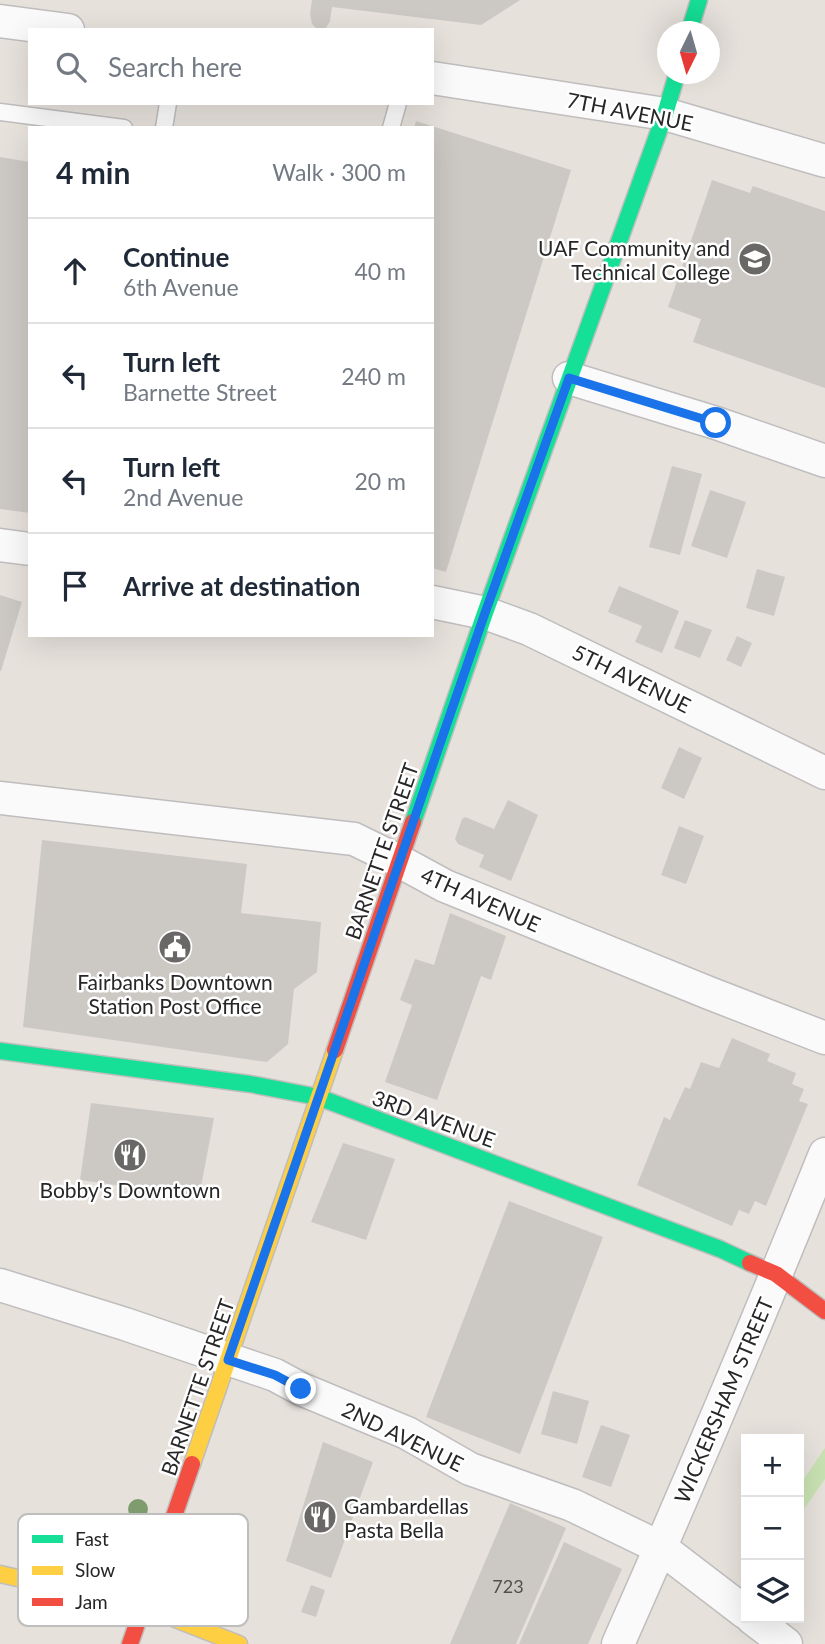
<!DOCTYPE html>
<html lang="en">
<head>
<meta charset="utf-8">
<style>
  body { margin:0; font-family:Lato,sans-serif; background:#f2f2f3; color:#1f2937 }
  .controls { position:absolute; right:21px; bottom:21px; display:grid; overflow:hidden; border-radius:0px; box-shadow:0 7px 28px #0002 }
  .controls button { width:63px; height:63px; display:grid; place-items:center; padding:0; border:0; border-bottom:2px solid #e0e1e3; background:#fff; color:#1f2937; font:35px sans-serif }
  .compass { position:absolute; left:657px; top:21px; width:63px; height:63px; border-radius:50%; background:#fff; box-shadow:0 7px 28px #0002; rotate:185deg }
  .stop { position:absolute; width:21px; height:21px; margin:-16px; border:5px solid #1a73e8; border-radius:50%; background:#fff }
  .stop.end { background:#1a73e8; border-color:#fff; box-shadow:0 2px 7px #0008 }
  .list { margin:0; padding:0; list-style:none }
  h2 { display:flex; justify-content:space-between; align-items:center; height:91px; margin:0; padding:0 28px; font-size:30px }
  h2 small { font-size:23px; font-weight:400; color:#747a83 }
  .list li { display:grid; grid-template-columns:46px 1fr auto; gap:21px; align-items:center; box-sizing:border-box; height:105px; padding:0 28px; border-top:2px solid #e0e1e3 }
  .list b { display:block; font-size:26px; white-space:nowrap }
  .list p { margin:0; font-size:23px; white-space:nowrap; color:#747a83 }
  .list em { font-size:23px; font-style:normal; color:#747a83 }
  .icon { flex:none; width:38px; height:38px; fill:none; stroke:currentColor; stroke-width:2; stroke-linecap:round; stroke-linejoin:round }
  .map { position:relative; flex:none; width:825px; height:1644px; overflow:hidden }
  .search { position:absolute; background:#fff; box-shadow:0 7px 28px #0002; left:28px; top:28px; width:406px; height:77px; display:flex; align-items:center; gap:18px; box-sizing:border-box; padding:0 24px; border-radius:0px; color:#747a83; font-size:26px }
  .panel { position:absolute; background:#fff; box-shadow:0 7px 28px #0002; left:28px; top:126px; width:406px; height:511px; border-radius:0px }
  .map>svg:first-child { display:block }
  .grass { fill:#c9e2b2 }
  .building { fill:#ccc9c5 }
  .lines { fill:none; stroke-linecap:round; stroke-linejoin:round }
  .lane-casing { stroke:#bfbdbd; stroke-width:19 }
  .street-casing { stroke:#bfbdbd; stroke-width:35 }
  .fast-casing { stroke:#bfbdbd; stroke-width:19 }
  .slow-casing { stroke:#bfbdbd; stroke-width:19 }
  .jam-casing { stroke:#bfbdbd; stroke-width:19 }
  .lane { stroke:#fbfafa; stroke-width:16 }
  .street { stroke:#fbfafa; stroke-width:32 }
  .fast { stroke:#16e098; stroke-width:16 }
  .slow { stroke:#ffcf43; stroke-width:16 }
  .jam { stroke:#f24e42; stroke-width:16 }
  .tree { fill:#7f9c6f }
  .route { stroke:#1a73e8; stroke-width:9 }
  .labels { text-anchor:middle; dominant-baseline:central; stroke-width:5; stroke-linejoin:round; paint-order:stroke }
  .number-label { font-size:18px; fill:#51504f }
  .street-label { font-size:21px; fill:#272727; stroke:#fff }
  .poi-label { font-size:21px; fill:#272727; stroke:#fff }
  .key { fill:#fff; stroke:#bebebe; stroke-width:2 }
  .key-label { font-size:19px; fill:#272727 }
</style>
</head>
<body>
<div class="map">
<svg width="825" height="1644" viewBox="0 0 825 1644">
  <rect width="100%" height="100%" fill="#e6e1db"/>
  <path class="grass" d="M825,1448V1479L799,1516V1486Z"/>
  <path class="building" d="M312,0H520L481,25L332,7L330,21L326,28L320,30H318L312,24L310,14Z
    M416,121L571,170L446,572L432,568V128H414Z
    M0,157L30,162V513L0,509Z
    M712,180L750,193L753,186L825,211V388L693,342L701,319L668,307Z
    M672,466L702,474L680,555L649,547Z
    M710,490L746,502L727,558L691,546Z
    M757,569L785,577L774,616L746,608Z
    M619,586L679,611L662,653L635,642L642,626L608,612Z
    M0,595L22,602L1,671H0Z
    M685,620L712,630L700,658L674,648Z
    M737,636L752,643L741,667L726,660Z
    M679,747L702,758L684,799L661,788Z
    M508,800L538,815L511,881L479,867L484,855L458,844L455,839L462,819L465,817L494,829Z
    M679,826L704,836L686,884L661,875Z
    M42,840L247,864L241,913L321,922L317,972L294,989L288,1044L267,1062L23,1027Z
    M450,913L506,936L491,980L481,976L437,1100L385,1082L412,1005L400,1000L415,959L434,965Z
    M732,1038L770,1054L767,1061L796,1073L792,1084L804,1089L799,1101L808,1104L766,1206L755,1201L749,1214L739,1210L732,1226L637,1185L664,1117L670,1120L685,1087L690,1089L701,1062L719,1068Z
    M91,1103L214,1118L199,1197L80,1180Z
    M343,1143L395,1159L366,1240L311,1222Z
    M509,1201L603,1237L520,1454L426,1417Z
    M553,1391L589,1401L577,1444L541,1434Z
    M601,1425L630,1435L611,1487L582,1477Z
    M323,1442L373,1462L331,1578L286,1561Z
    M510,1503L566,1528L516,1644H450Z
    M564,1542L622,1569L588,1644H519Z
    M311,1585L325,1590L316,1617L301,1612Z"/>
  <g class="lines">
    <defs>
      <path id="lane" d="M0,112L124,128
        M164,128L168,103
        M391,128L398,103"/>
      <path id="street" d="M0,21L68,30
        M432,78L665,114L825,161
        M569,378L716,423L825,461
        M0,545L30,549
        M432,602L485,613L529,629L825,773
        M0,798L354,839L399,861L445,886L709,993L825,1038
        M0,1285L125,1324L275,1375L301,1389L407,1433L470,1469L572,1505L661,1548L746,1613
        M752,1618L786,1644
        M618,1644C690,1482 759,1318 825,1154"/>
      <path id="fast" d="M689,32L699,0
        M413,822L485,613L665,114L677,74
        M0,1051L250,1084L318,1097L720,1249L750,1263"/>
      <path id="slow" d="M192,1464L335,1050
        M0,1574L142,1606L239,1644"/>
      <path id="jam" d="M335,1050L413,822
        M750,1263L776,1274L825,1311
        M130,1644L192,1464"/>
    </defs>
    <use href="#lane" class="lane-casing"/>
    <use href="#street" class="street-casing"/>
    <use href="#fast" class="fast-casing"/>
    <use href="#slow" class="slow-casing"/>
    <use href="#jam" class="jam-casing"/>
    <use href="#lane" class="lane"/>
    <use href="#street" class="street"/>
    <use href="#fast" class="fast"/>
    <use href="#slow" class="slow"/>
    <use href="#jam" class="jam"/>
  </g>
  <circle class="tree" cx="138" cy="1509" r="10"/>
  <g class="lines">
    <path class="route" d="M301,1389L275,1375L228,1360L485,613L569,378L716,423"/>
  </g>
  <defs>
    <symbol id="university-disc" viewBox="-11 -11 22 22"><circle r="9.5" fill="#6a6866" stroke="#fff"/><path d="M0-5L7-2L0 1L-7-2ZM-4 1L0 2.5L4 1V4Q0 6-4 4Z" fill="#fff"/></symbol>
    <symbol id="civic-disc" viewBox="-11 -11 22 22"><circle r="9.5" fill="#6a6866" stroke="#fff"/><path d="M-.6-6.5H3V-4.5H.6V-3L4-1V1h2V6H-6V1h2V-1L-.6-3ZM-1.2 2.5V6h2.4V2.5Z" fill="#fff"/></symbol>
    <symbol id="restaurant-disc" viewBox="-11 -11 22 22"><circle r="9.5" fill="#6a6866" stroke="#fff"/><path d="M-5-6h1v4h1v-4h1v4h1v-4h1v5L-1.5 .5V6h-2V.5L-5-1ZM5-6V6H3V1.5H1.5Q1.5-4 5-6Z" fill="#fff"/></symbol>
  </defs>
  <g fill-rule="evenodd">
    <use href="#university-disc" x="736" y="240" width="38" height="38"/>
    <use href="#civic-disc" x="156" y="928" width="38" height="38"/>
    <use href="#restaurant-disc" x="111" y="1136" width="38" height="38"/>
    <use href="#restaurant-disc" x="301" y="1498" width="38" height="38"/>
  </g>
  <g class="labels">
    <g class="number-label">
      <text x="508" y="1586">723</text>
    </g>
    <g class="street-label">
      <text transform="translate(630 111) rotate(11)">7TH AVENUE</text>
      <text transform="translate(632 678) rotate(26)">5TH AVENUE</text>
      <text transform="translate(381 851) rotate(-71)">BARNETTE STREET</text>
      <text transform="translate(481 899) rotate(24)">4TH AVENUE</text>
      <text transform="translate(434 1118) rotate(20)">3RD AVENUE</text>
      <text transform="translate(197 1387) rotate(-71)">BARNETTE STREET</text>
      <text transform="translate(723 1400) rotate(-67)">WICKERSHAM STREET</text>
      <text transform="translate(403 1436) rotate(26)">2ND AVENUE</text>
    </g>
    <g class="poi-label">
      <text x="730" y="247" text-anchor="end">UAF Community and<tspan x="730" dy="24">Technical College</tspan></text>
      <text x="175" y="981">Fairbanks Downtown<tspan x="175" dy="24">Station Post Office</tspan></text>
      <text x="130" y="1189">Bobby's Downtown</text>
      <text x="344" y="1505" text-anchor="start">Gambardellas<tspan x="344" dy="24">Pasta Bella</tspan></text>
    </g>
  </g>
  <rect x="18" y="1514" width="230" height="112" rx="10" class="key"/>
  <rect x="32" y="1535" width="31" height="8" fill="#16e098"/>
  <rect x="32" y="1566" width="31" height="9" fill="#ffcf43"/>
  <rect x="32" y="1598" width="31" height="8" fill="#f24e42"/>
  <g class="key-label">
    <text x="75" y="1546">Fast</text>
    <text x="75" y="1577">Slow</text>
    <text x="75" y="1609">Jam</text>
  </g>
</svg>
<div class="controls">
<button>+</button>
<button>−</button>
<button><svg class="icon" aria-label="layers" viewBox="0 0 24 24"><path d="M12 4l9 5-9 5-9-5zM3 14l9 5 9-5"/></svg></button>
</div>
<svg class="compass" viewBox="-18 -18 36 36"><path d="M0-13l5 13h-10z" fill="#e53935"/><path d="M0 13l5-13h-10z" fill="#747a83"/></svg>
<div class="stop" style="left:716px;top:423px"></div>
<div class="stop end" style="left:301px;top:1389px"></div>
<div class="search"><svg class="icon" aria-label="search" viewBox="0 0 24 24"><circle cx="10" cy="10" r="6"/><path d="M15 15l6 6"/></svg>Search here</div>
<section class="panel">
<h2>4 min<small>Walk · 300 m</small></h2>
<ul class="list">
<li><svg class="icon" aria-label="ahead" viewBox="0 0 24 24"><path d="M12 20V5M6 11l6-6 6 6"/></svg><div><b>Continue</b><p>6th Avenue</p></div><em>40 m</em></li>
<li><svg class="icon" aria-label="left" viewBox="0 0 24 24"><path d="M17 20v-9H6M10 6l-5 5 5 5"/></svg><div><b>Turn left</b><p>Barnette Street</p></div><em>240 m</em></li>
<li><svg class="icon" aria-label="left" viewBox="0 0 24 24"><path d="M17 20v-9H6M10 6l-5 5 5 5"/></svg><div><b>Turn left</b><p>2nd Avenue</p></div><em>20 m</em></li>
<li><svg class="icon" aria-label="arrive" viewBox="0 0 24 24"><path d="M6 21V4h12l-3 4 3 4H6"/></svg><div><b>Arrive at destination</b></div></li>
</ul>
</section>
</div>
</body>
</html>
